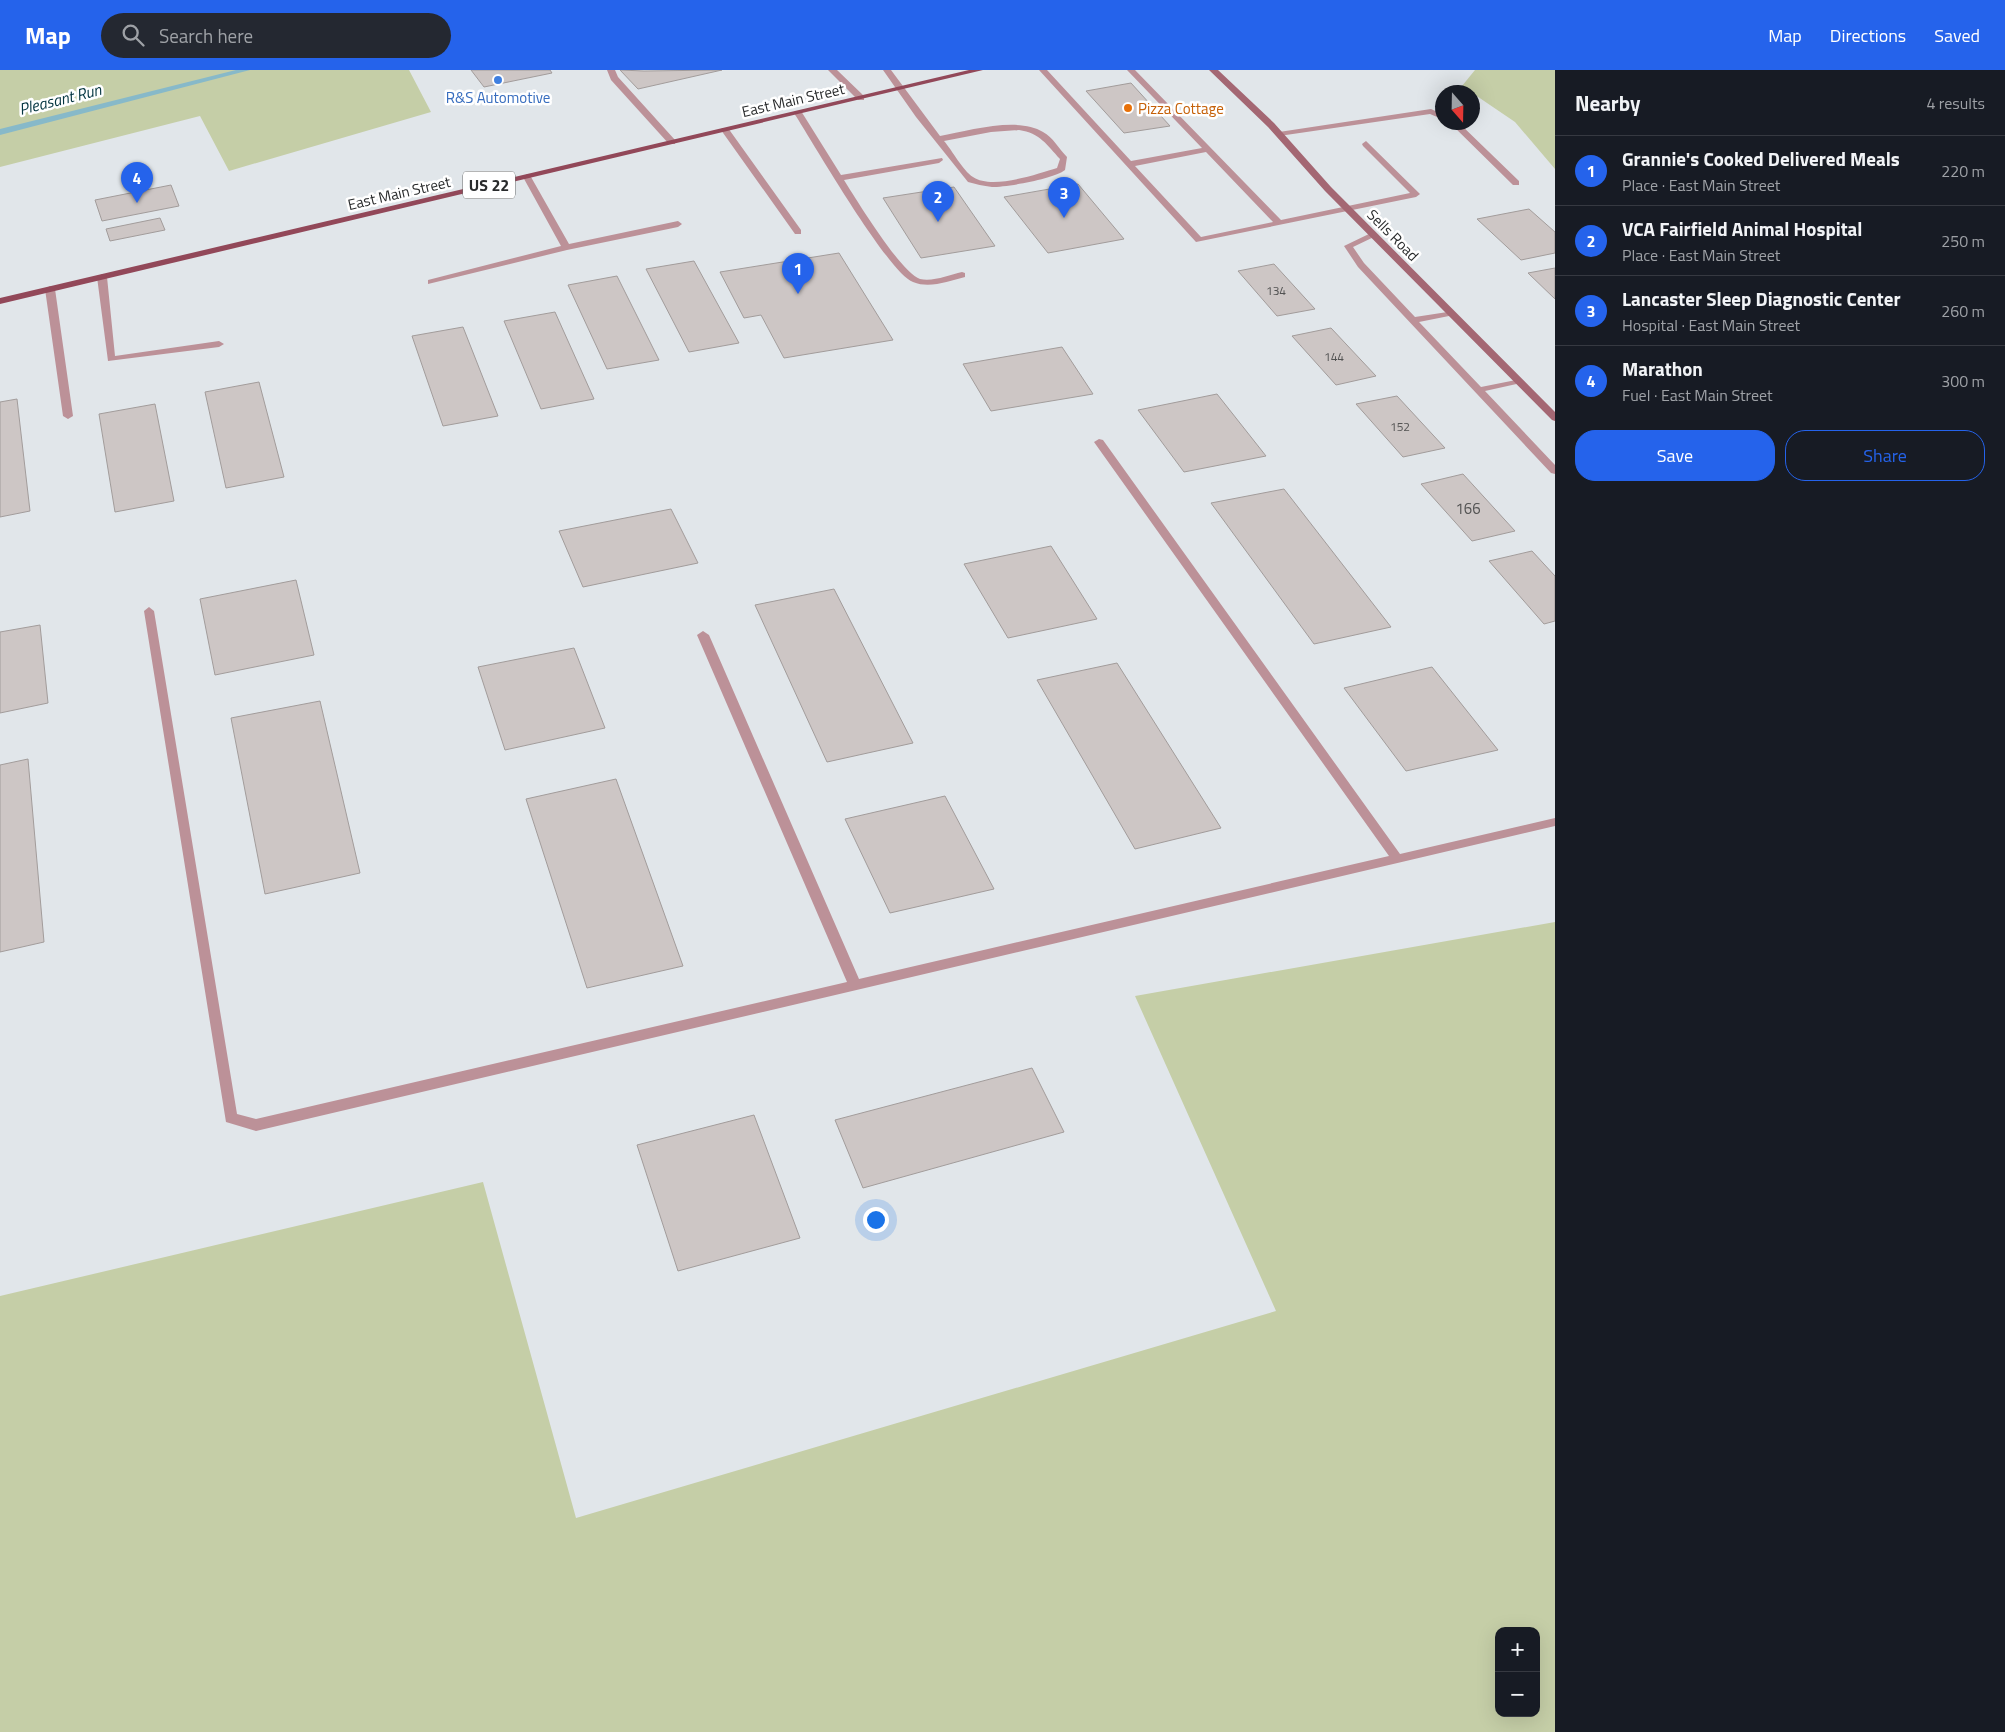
<!DOCTYPE html>
<html lang="en">
<head>
<meta charset="utf-8">
<style>
  body { margin:0; font-family:"Titillium Web",sans-serif; background:#242831; color:#f1f3f6 }
  .controls { position:absolute; right:15px; bottom:15px; display:grid; overflow:hidden; border-radius:10px; box-shadow:0 5px 20px #0002 }
  .controls button { width:45px; height:45px; display:grid; place-items:center; padding:0; border:0; border-bottom:1px solid #363941; background:#171b24; color:#f1f3f6; font:25px sans-serif }
  .compass { position:absolute; left:1435px; top:15px; width:45px; height:45px; border-radius:50%; background:#171b24; box-shadow:0 5px 20px #0002; rotate:160deg }
  .you { position:absolute; left:875px; top:1149px; width:18px; height:18px; margin:-12px; border:4px solid #fff; border-radius:50%; background:#1a73e8; box-shadow:0 0 0 8px #1a73e833 }
  .badge { display:grid; place-items:center; width:32px; height:32px; border-radius:50%; background:#2563eb; color:#fff; font-size:16px; font-weight:700 }
  .pin { position:absolute; translate:-50% -41px; filter:drop-shadow(0 1px 2px #0008) }
  .pin::after { content:''; position:absolute; top:26px; width:18px; height:15px; background:inherit; clip-path:polygon(0 0,100% 0,50% 100%) }
  .list { margin:0; padding:0; list-style:none }
  h2 { display:flex; justify-content:space-between; align-items:center; height:65px; margin:0; padding:0 20px; font-size:21px }
  h2 small { font-size:16px; font-weight:400; color:#9ea1a6 }
  .list li { display:grid; grid-template-columns:32px 1fr auto; gap:15px; align-items:center; box-sizing:border-box; height:70px; padding:0 20px; border-top:1px solid #363941 }
  .list b { display:block; font-size:19px; white-space:nowrap }
  .list p { margin:0; font-size:16px; white-space:nowrap; color:#9ea1a6 }
  .list em { font-size:16px; font-style:normal; color:#9ea1a6 }
  .actions { display:flex; gap:10px; padding:15px 20px }
  .actions a { flex:1; padding:11px 0; border:1px solid #2563eb; border-radius:20px; text-align:center; font-size:18px; color:#2563eb }
  .actions .main { background:#2563eb; color:#fff }
  .icon { flex:none; width:28px; height:28px; fill:none; stroke:currentColor; stroke-width:2; stroke-linecap:round; stroke-linejoin:round }
  .map { position:relative; flex:none; width:1555px; height:1662px; overflow:hidden }
  header { display:flex; align-items:center; gap:30px; box-sizing:border-box; height:70px; padding:0 25px; background:#2563eb; color:#fff }
  header strong { font-size:24px }
  nav { display:flex; gap:28px; margin-inline-start:auto; font-size:18px }
  .search { width:350px; height:45px; background:#242831; display:flex; align-items:center; gap:12px; box-sizing:border-box; padding:0 18px; border-radius:28px; color:#9ea1a6; font-size:19px }
  main { display:flex }
  aside { flex:1; background:#171b24 }
  .map>svg:first-child { display:block }
  .green { fill:#c5cea7; fill-rule:evenodd }
  .lines { fill:none; stroke-linecap:round; stroke-linejoin:round }
  .stream { fill:#87b9c9; fill-rule:evenodd }
  .building { fill:#cdc6c5; stroke:#a29c9b }
  .lane { fill:#bc9198; fill-rule:evenodd }
  .secondary { fill:#a46773; fill-rule:evenodd }
  .primary { fill:#924859; fill-rule:evenodd }
  .shop-dot { fill:#3f7fe0; stroke:#fff; stroke-width:2 }
  .food-dot { fill:#e8710a; stroke:#fff; stroke-width:2 }
  .labels { text-anchor:middle; dominant-baseline:central; stroke-width:5; stroke-linejoin:round; paint-order:stroke }
  .far-number-label { font-size:12px; fill:#525252 }
  .far-shop-label { font-size:15px; fill:#366cbe; stroke:#fff }
  .far-street-label { font-size:15px; fill:#292b2c; stroke:#fff }
  .far-food-label { font-size:15px; fill:#c56008; stroke:#fff; text-anchor:start }
  .number-label { font-size:15px; fill:#525252 }
  .far-water-label { font-size:16px; font-style:italic; fill:#033440; stroke:#fff }
  .shield { fill:#fff; stroke:#696b6b; stroke-width:1 }
  .shield-label { font-size:16px; font-weight:bold; fill:#292b2c }
</style>
</head>
<body>
<header>
<strong>Map</strong>
<div class="search"><svg class="icon" aria-label="search" viewBox="0 0 24 24"><circle cx="10" cy="10" r="6"/><path d="M15 15l6 6"/></svg>Search here</div>
<nav><a>Map</a><a>Directions</a><a>Saved</a></nav>
</header>
<main>
<div class="map">
<svg width="1555" height="1662" viewBox="0 0 1555 1662">
  <rect width="100%" height="100%" fill="#e1e6ea"/>
  <path class="green" d="M0,0H409L431,42L229,101L200,46L0,97Z
    M1475,0H1555V99L1515,52L1462,16Z
    M1555,852V1662H0V1226L483,1112L576,1448L1276,1241L1135,926ZM1499,1561H1536V1643H1499Z"/>
  <g class="lines">
    <path class="stream" d="M236,0H250L0,65V59Z"/>
  </g>
  <path class="building" d="M471,0H550L552,3L484,17Z
    M620,0L644,1L722,0L638,19Z
    M1131,13L1170,56L1124,63L1086,21Z
    M1078,114L1124,169L1048,183L1004,127Z
    M171,115L179,136L102,151L95,130Z
    M954,117L995,176L921,188L883,128Z
    M1529,139L1555,162V183L1521,190L1477,149Z
    M160,148L165,160L110,171L106,159Z
    M839,183L893,270L784,288L761,245L744,248L720,202Z
    M694,191L739,273L689,282L646,199Z
    M1274,194L1315,239L1277,246L1238,201Z
    M1555,198V229L1528,203Z
    M617,206L659,290L607,299L568,215Z
    M555,242L594,329L541,339L504,251Z
    M463,257L498,346L443,356L412,266Z
    M1331,258L1376,306L1336,315L1292,266Z
    M1062,277L1093,324L991,341L963,294Z
    M259,312L284,407L226,418L205,322Z
    M1217,324L1266,386L1184,402L1138,340Z
    M1397,326L1445,378L1403,387L1356,334Z
    M17,329L30,441L0,447V332Z
    M155,334L174,431L115,442L99,344Z
    M1463,404L1515,461L1472,471L1421,414Z
    M1284,419L1391,557L1314,574L1211,433Z
    M671,439L698,493L583,517L559,461Z
    M1051,476L1097,549L1008,568L964,494Z
    M1532,481L1555,506V551L1544,554L1489,491Z
    M296,510L314,585L215,605L200,529Z
    M834,519L913,673L827,692L755,535Z
    M40,555L48,633L0,643V562Z
    M574,578L605,658L505,680L478,597Z
    M1117,593L1221,758L1135,779L1037,610Z
    M1432,597L1498,680L1406,701L1344,618Z
    M320,631L360,803L265,824L231,648Z
    M28,689L44,872L0,882V695Z
    M616,709L683,896L587,918L526,729Z
    M945,726L994,819L890,843L845,749Z
    M1032,998L1064,1062L863,1118L835,1050Z
    M754,1045L800,1168L678,1201L637,1075Z"/>
  <g class="lines">
    <path class="lane" d="M607,0H615L618,7L675,70V74H669L611,10Z
      M828,0H837L864,26V30H858Z
      M883,0H891L940,66C968,61 1018,46 1043,62C1053,67 1059,79 1067,87L1065,100C1054,109 1007,117 992,117C983,116 976,114 968,112L916,47ZM1019,60C1040,63 1047,75 1060,89L1057,98C1037,104 992,120 973,107C963,101 952,80 944,71L991,62Z
      M1039,0H1047L1131,91L1202,78L1127,0H1135L1281,150L1410,123L1363,76L1362,74L1366,71L1420,124L1416,127L1196,172ZM1206,82L1273,152L1201,167L1135,96Z
      M1431,39L1442,44V49L1430,44L1279,66L1275,64L1279,62Z
      M795,41H801L841,105L942,88L943,90L939,93L844,110C856,129 901,203 920,209C933,212 949,205 962,202L965,203V207C948,211 930,219 913,212C889,204 812,71 794,43Z
      M1449,52H1458L1519,111V115H1513Z
      M722,58H728L801,160V164H795L721,60Z
      M527,104L531,107L569,174L678,151L682,154L678,157L567,180L428,214V210L561,176L523,107Z
      M1371,163L1378,165L1353,177L1364,193L1415,247L1454,241V245L1419,252L1481,317L1521,309V313L1485,321L1555,395V404L1551,403L1358,197L1344,176Z
      M102,204L107,207L115,286L219,271L224,274L219,277L108,291L97,207Z
      M50,216L55,219L73,346L68,349L63,346L45,219Z
      M1099,369L1103,370L1400,784L1555,748V756L256,1061L226,1052L144,541L149,537L154,541L237,1044L256,1049L847,912L697,565L703,561L709,565L859,909L1389,786L1094,372Z"/>
    <path class="secondary" d="M1209,0H1218L1274,53L1331,117L1555,342V351L1552,350L1325,121L1268,57Z"/>
    <path class="primary" d="M969,0H983L0,234V228Z"/>
  </g>
  <circle class="shop-dot" cx="498" cy="10" r="5"/>
  <circle class="food-dot" cx="1128" cy="38" r="5"/>
  <g class="labels">
    <g class="far-number-label">
      <text x="1276" y="220">134</text>
      <text x="1334" y="286">144</text>
      <text x="1400" y="356">152</text>
    </g>
    <g class="far-shop-label">
      <text x="498" y="27">R&amp;S Automotive</text>
    </g>
    <g class="far-street-label">
      <text transform="translate(793 30) rotate(-13)">East Main Street</text>
      <text transform="translate(399 123) rotate(-13)">East Main Street</text>
      <text transform="translate(1393 165) rotate(45)">Sells Road</text>
    </g>
    <g class="far-food-label">
      <text x="1138" y="38">Pizza Cottage</text>
    </g>
    <g class="number-label">
      <text x="1468" y="438">166</text>
    </g>
    <g class="far-water-label">
      <text transform="translate(60 29) rotate(-14)">Pleasant Run</text>
    </g>
    <rect class="shield" x="463" y="101.5" width="52" height="27" rx="4"/>
    <g class="shield-label">
      <text x="489" y="115">US 22</text>
    </g>
  </g>
</svg>
<div class="controls">
<button>+</button>
<button>−</button>
</div>
<svg class="compass" viewBox="-18 -18 36 36"><path d="M0-13l5 13h-10z" fill="#e53935"/><path d="M0 13l5-13h-10z" fill="#9ea1a6"/></svg>
<div class="you"></div>
<div class="pin badge" style="left:798px;top:224px">1</div>
<div class="pin badge" style="left:938px;top:152px">2</div>
<div class="pin badge" style="left:1064px;top:148px">3</div>
<div class="pin badge" style="left:137px;top:133px">4</div>
</div>
<aside>
<h2>Nearby<small>4 results</small></h2>
<ul class="list">
<li><span class="badge">1</span><div><b>Grannie's Cooked Delivered Meals</b><p>Place · East Main Street</p></div><em>220 m</em></li>
<li><span class="badge">2</span><div><b>VCA Fairfield Animal Hospital</b><p>Place · East Main Street</p></div><em>250 m</em></li>
<li><span class="badge">3</span><div><b>Lancaster Sleep Diagnostic Center</b><p>Hospital · East Main Street</p></div><em>260 m</em></li>
<li><span class="badge">4</span><div><b>Marathon</b><p>Fuel · East Main Street</p></div><em>300 m</em></li>
</ul>
<div class="actions"><a class="main">Save</a><a>Share</a></div>
</aside>
</main>
</body>
</html>
